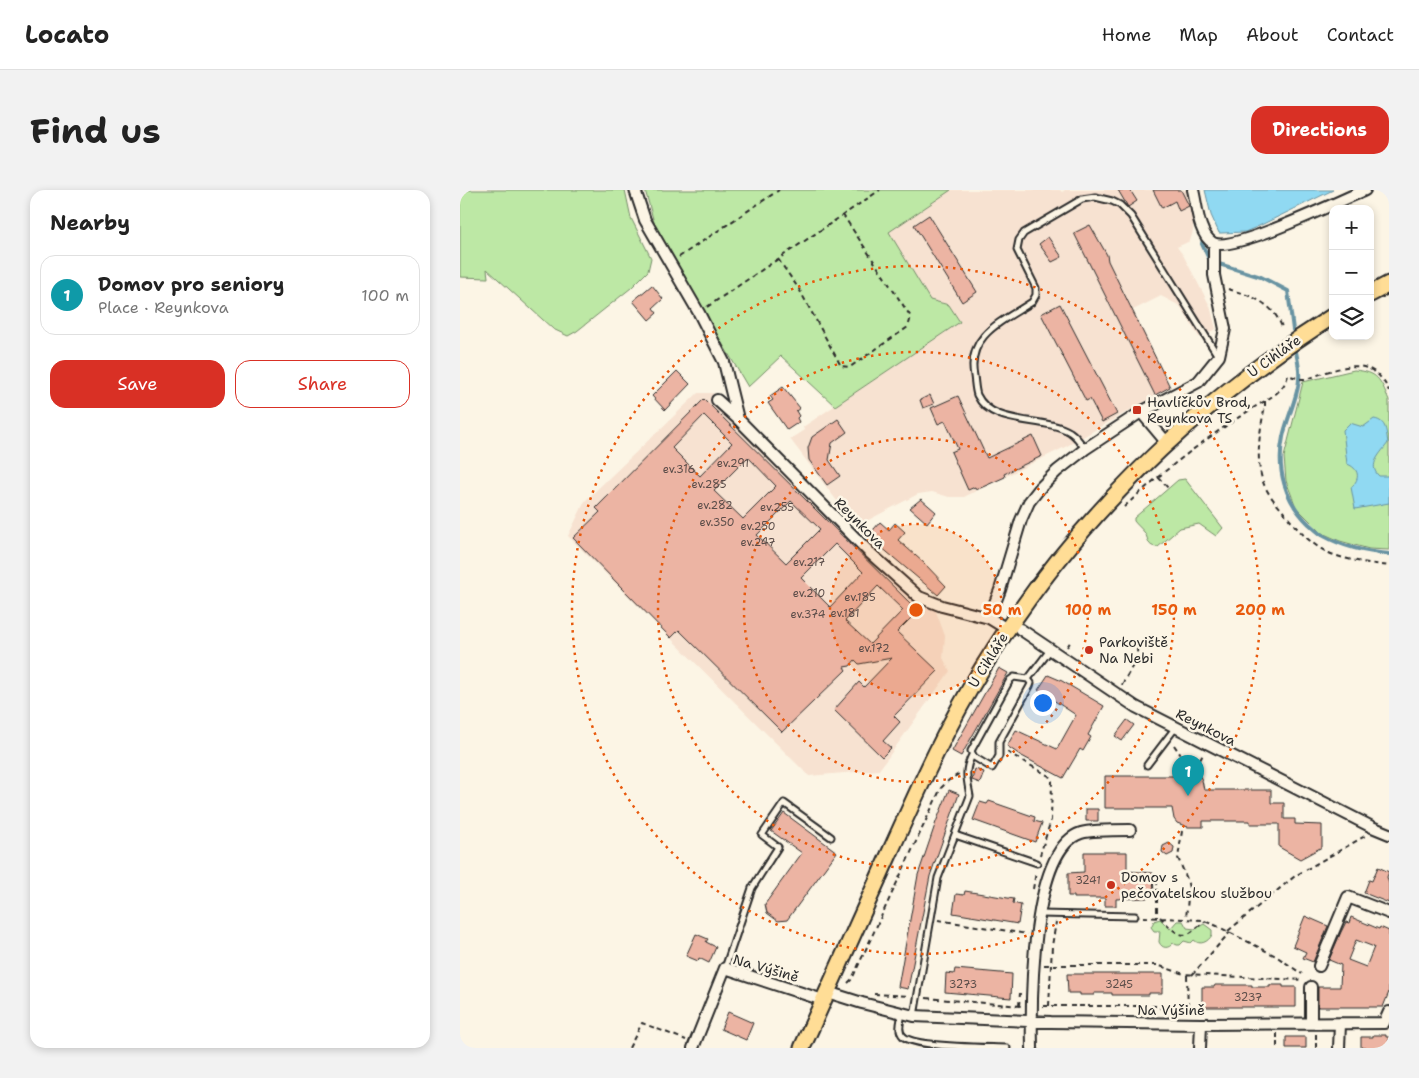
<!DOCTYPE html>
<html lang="en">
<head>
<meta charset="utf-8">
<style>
  body { margin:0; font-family:"Shantell Sans",sans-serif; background:#f2f2f2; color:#222 }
  .controls { position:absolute; right:15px; top:15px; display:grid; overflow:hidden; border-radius:10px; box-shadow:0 2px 8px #0003 }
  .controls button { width:45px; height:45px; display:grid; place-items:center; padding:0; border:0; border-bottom:1px solid #e0e0e0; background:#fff; color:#222; font:25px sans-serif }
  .you { position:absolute; left:582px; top:512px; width:18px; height:18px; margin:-12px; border:4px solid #fff; border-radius:50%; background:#1a73e8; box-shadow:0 0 0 8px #1a73e833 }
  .badge { display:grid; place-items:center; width:32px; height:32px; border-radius:50%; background:#d93025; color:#fff; font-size:16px; font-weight:700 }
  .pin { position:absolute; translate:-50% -41px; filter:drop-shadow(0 1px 2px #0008) }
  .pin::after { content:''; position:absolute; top:26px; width:18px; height:15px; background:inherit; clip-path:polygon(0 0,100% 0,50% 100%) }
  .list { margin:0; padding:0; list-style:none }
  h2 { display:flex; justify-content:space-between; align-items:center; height:65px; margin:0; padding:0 20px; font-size:21px }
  h2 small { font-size:16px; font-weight:400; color:#767676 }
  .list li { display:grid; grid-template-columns:32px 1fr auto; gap:15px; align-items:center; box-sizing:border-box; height:80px; margin:0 10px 10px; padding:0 10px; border:1px solid #e0e0e0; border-radius:15px }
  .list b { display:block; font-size:19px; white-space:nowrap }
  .list p { margin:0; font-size:16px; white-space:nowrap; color:#767676 }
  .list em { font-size:16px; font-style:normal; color:#767676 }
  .actions { display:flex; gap:10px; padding:15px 20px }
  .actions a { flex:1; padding:11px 0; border:1px solid #d93025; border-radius:15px; text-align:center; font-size:18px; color:#d93025 }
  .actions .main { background:#d93025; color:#fff }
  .icon { flex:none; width:28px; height:28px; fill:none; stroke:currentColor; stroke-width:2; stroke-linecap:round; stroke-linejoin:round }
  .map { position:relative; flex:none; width:929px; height:858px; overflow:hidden; border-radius:15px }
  header { display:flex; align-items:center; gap:30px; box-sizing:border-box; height:70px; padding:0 25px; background:#fff; border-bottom:1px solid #e0e0e0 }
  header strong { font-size:24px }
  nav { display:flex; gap:28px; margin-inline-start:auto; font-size:18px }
  .intro { display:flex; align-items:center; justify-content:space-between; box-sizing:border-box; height:120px; padding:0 30px }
  h1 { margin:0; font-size:35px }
  .button { padding:12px 22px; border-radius:15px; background:#d93025; color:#fff; font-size:18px; font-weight:700 }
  main { display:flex; gap:30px; padding:0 30px }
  aside { flex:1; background:#fff; border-radius:15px; box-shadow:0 2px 8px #0003 }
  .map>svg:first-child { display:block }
  .built { fill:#f7e2d1 }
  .green { fill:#bde8a5; stroke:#748a68 }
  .water { fill:#90d9f2; stroke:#6893a2 }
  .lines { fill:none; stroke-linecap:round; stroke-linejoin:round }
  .stream { stroke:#6893a2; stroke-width:4 }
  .building { fill:#ecb4a3; stroke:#2b2b2b; fill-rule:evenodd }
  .service-casing { stroke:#2b2b2b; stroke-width:9 }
  .minor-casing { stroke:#2b2b2b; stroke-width:14 }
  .primary-casing { stroke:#2b2b2b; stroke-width:19 }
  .path { stroke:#2b2b2b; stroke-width:2; stroke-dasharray:5 4; stroke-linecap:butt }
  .service { stroke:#fcf5e5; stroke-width:5 }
  .minor { stroke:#fcf5e5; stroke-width:10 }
  .primary { stroke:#ffdd96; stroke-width:15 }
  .ring { fill:none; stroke:#e8590c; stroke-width:2.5; stroke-dasharray:2.5 5 }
  .poi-dot { fill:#c8321e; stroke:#fcf5e5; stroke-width:2 }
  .labels { text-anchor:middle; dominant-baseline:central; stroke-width:5; stroke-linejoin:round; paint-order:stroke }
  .number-label { font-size:11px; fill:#5b4d49 }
  .street-label { font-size:14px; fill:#2b2b2b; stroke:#fcf5e5 }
  .poi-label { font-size:14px; fill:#2b2b2b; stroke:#fcf5e5; text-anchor:start }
  .centre { fill:#e8590c; stroke:#fcf5e5; stroke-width:2.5 }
  .ring-label { font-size:15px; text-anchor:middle; font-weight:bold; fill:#e8590c; stroke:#fcf5e5; stroke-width:5; stroke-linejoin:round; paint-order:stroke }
</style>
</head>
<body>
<header>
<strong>Locato</strong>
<nav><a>Home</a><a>Map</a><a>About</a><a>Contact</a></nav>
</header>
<div class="intro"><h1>Find us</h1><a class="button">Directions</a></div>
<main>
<aside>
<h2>Nearby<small></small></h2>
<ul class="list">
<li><span class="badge" style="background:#0f9aa8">1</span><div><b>Domov pro seniory</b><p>Place · Reynkova</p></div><em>100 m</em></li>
</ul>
<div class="actions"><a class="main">Save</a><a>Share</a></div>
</aside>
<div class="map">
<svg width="929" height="858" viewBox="0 0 929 858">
  <rect width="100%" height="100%" fill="#fcf5e5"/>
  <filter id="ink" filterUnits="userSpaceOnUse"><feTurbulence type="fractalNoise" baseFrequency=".02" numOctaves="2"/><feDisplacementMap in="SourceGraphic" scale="10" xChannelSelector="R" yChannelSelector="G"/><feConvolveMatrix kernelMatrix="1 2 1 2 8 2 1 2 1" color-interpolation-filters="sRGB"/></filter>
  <g filter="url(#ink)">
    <path class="built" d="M491,0H600L602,2L605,0H728L733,17V41L730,51L717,57L723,65L750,116L756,139L739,147L720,116L701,106L673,120L710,197L607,256L504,307H489L472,302L458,304L399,335L397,332H393L330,249L344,240L343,237L500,132L489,115L470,110L428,42Z
      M238,203H252L262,208L411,360L474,416L485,446L483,468L490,481L419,580L349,586L108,346L125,311Z"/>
    <path class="green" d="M0,0H165L171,28L191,68L188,81L171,98L117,141L108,146L93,139L27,79L28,88L0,87Z
      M185,0H491L429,42L470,110L489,115L500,132L375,216L321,166L288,197L197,43Z
      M894,180C918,182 920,189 929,210V360L909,359L880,351L862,343L836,317L826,291L824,267L843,192Z
      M725,289L763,338L756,346L739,334L720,338L698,357C687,357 689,350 685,343C682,339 677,335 674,331V328L718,290Z
      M700,729L710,739L717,731H723L727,738L735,739L744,734L752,740V745C748,752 740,756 734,750L731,753L724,751L720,755H717L713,753C709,759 702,759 699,752L700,741H694L691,737L694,731Z"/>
    <path class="water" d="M745,0H873L799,36L785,42L761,43H759L751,25Z
      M914,229C927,231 926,242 928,253C921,263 907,275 919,286H929V313L895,319L891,297C901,289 899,278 887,274L883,240L890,233L903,237Z"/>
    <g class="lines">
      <path class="stream" d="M743,48L742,54L749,69
        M759,74L801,87L828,101L833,140
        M836,162C838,171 840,180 839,189C839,204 826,230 823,247C816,280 825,311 849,334C854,338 858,343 864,346C884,357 906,362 929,364"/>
    </g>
    <path class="building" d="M658,0H670L677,11L668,17Z
      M693,0H721L729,16L719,21L715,11L702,18Z
      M469,25L517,102L502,112L454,35Z
      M630,35L647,65L648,71L710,197L695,205L614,43Z
      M588,47L602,67L592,72L579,54Z
      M192,95L203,109L193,118L197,123L189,130L173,111Z
      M600,114L657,224L642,232L630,209L626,211L581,124Z
      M217,181L230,194L205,220L192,206Z
      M323,197L340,218L336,221L339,226L337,228L339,232L327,240L308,213L313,210L310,206Z
      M470,205L474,214L463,218L460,210Z
      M498,206L527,268L573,246L582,266L544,284L545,287L516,300L515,297L508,300L491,262L498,259L485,231L478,234L471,218Z
      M244,209L458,421L437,442L478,481L434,526L440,532L423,551L431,558L422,567L374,520L399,492L404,497L432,468L399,474L395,470L390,476L384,477L386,480L322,542L219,440L211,448L113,348L140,322L136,318ZM244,225L272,253L240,286L212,258ZM288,267L316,296L283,329L254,301ZM331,311L360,339L326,373L297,345ZM375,354L403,382L370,417L341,388ZM418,396L443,420L410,454L385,431Z
      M378,229L387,242L372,253L369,270L380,286L367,295L349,270L348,258L352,247Z
      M461,309L476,322L467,333L450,318Z
      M420,332L429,340L435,333L445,342L438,350L464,373L486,396L478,405L408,346Z
      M539,478L548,483L501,566L492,561Z
      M588,485L602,491L644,516L628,545L631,547L623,561L620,559L603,588L560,565L547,556L556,540L597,559L616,525L578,500Z
      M667,530L674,535L662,551L655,546Z
      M515,579L524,582L520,593L512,590Z
      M713,580H728L738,583L742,590L744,600H811V613H824V629H835V634L862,635V657L840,669L819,657V634H790V631H743V637H728L717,633L714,629L712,618H645V586H713Z
      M489,600L499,604L470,686L448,799L438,797L458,685L476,632Z
      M529,611L575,627L574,631L582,633L575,652L513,630L520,612L527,614Z
      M626,619H638V631H626Z
      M324,623L377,662L327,730L318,731L307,723L305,714L342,663L311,641Z
      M709,653L714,657L713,663L707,666L702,662L703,656Z
      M624,662H667V681L693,683L694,706H687V708L656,709V716H645V708H614V706H608V683L624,682Z
      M918,677L929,682L927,687L929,694V713L904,703L909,690L912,691Z
      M505,701L554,709L553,713L561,715L558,734L493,723L496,704L504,705Z
      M845,726L868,736L853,772L843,768L846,762L833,756Z
      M891,727L919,739L920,737L929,741V802L923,817H858V797H880L881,775L869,770L881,742L886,732L889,733ZM896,750L914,757L906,777L888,770Z
      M236,744L248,749L246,752L256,757L249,773L239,768L238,771L226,766Z
      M495,779L552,784L551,808L485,802L486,783L494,784Z
      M607,784H703V798H702V803H689V805H652V803H634V805H620V803H608Z
      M755,795H792V797H810V795H823V797H836V817H742V797H754Z
      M268,822L293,833L286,850L261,839Z
      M913,845H926V847H929V858H901V847H913Z
      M826,847H846V858H826Z"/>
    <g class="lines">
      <defs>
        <path id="service" d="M625,259C621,253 616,246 610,242C583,226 532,237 517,205C515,199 515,192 514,186C506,145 543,131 572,112L576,105V98L557,60L559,50L564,43L622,9L635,7L652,11L660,15L671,26L758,166
          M554,487L568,489L571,493L570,496L539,552V566L532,578L514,567L511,561L550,490Z
          M568,489L590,460
          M687,575L716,537
          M495,645L577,673
          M580,724L675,726
          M265,778L292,698L318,657L302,645L324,613L371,647
          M442,823C441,831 437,840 443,846C453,858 529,857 547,858
          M454,826L478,688L510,606C507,589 504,581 512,565"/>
        <path id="minor" d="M175,0L185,30L239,123L264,172L278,229
          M733,0C737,15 738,44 753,53C772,63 882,10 905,0
          M257,210L278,229L410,363L459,407L482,416L529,428L547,439
          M681,222L707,253
          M529,428L540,400L561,330L569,312L580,298L597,281L625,259L681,222L738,192L759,166L765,139L754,85V54
          M560,439L676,517L912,637L929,644
          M859,776L888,707L929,723
          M851,797V832
          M367,802L402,813L454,826L591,832L741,834L924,833L929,822
          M233,858L265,778L363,810
          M572,858C571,814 570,659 621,643C631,640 658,640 670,640
          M740,858L741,834
          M879,858L880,834"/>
        <path id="primary" d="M910,104L929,94
          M342,858C372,792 402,726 431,660C459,598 487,535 523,477C611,334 731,216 873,126"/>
      </defs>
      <use href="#service" class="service-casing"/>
      <use href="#minor" class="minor-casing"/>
      <use href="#primary" class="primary-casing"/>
      <path class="path" d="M219,67L319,0
        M318,69L339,99L381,176L390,177L448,137L451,127L383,25
        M768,99C792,106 812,112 822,137
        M247,117L420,0
        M805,211V216C800,239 795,269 803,292C808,306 820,317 829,329C840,342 853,356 869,363C888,371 909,373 929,376
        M698,287L709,299
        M664,317C704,280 746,248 793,218C807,209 824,203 828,185C833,187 839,189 844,189C850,189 857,185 863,183C892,174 914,169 929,201
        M607,457L611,451
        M662,495C668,483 679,469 677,456
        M714,555L727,574L728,580L737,575L744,563
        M547,562L589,586L592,591L591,630L580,665
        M722,641L718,668L727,689L729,698L726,728
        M697,690V727
        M573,699L576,682
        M683,727L742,730L757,736L816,766L842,784
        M700,727C707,734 719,750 730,743C736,739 740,734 746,731
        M478,730L567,744
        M768,741L835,686L905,646
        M584,775H697L724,784L842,790
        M727,785L728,823
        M732,785L770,742
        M388,793L392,789L481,598L489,590L499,584
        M414,804L449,806
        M466,808L561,816
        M559,816L560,803
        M583,816H697L709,823
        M589,816L592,756L596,732
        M817,843V858
        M169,858L182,833L226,850
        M856,858V843"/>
      <use href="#service" class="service"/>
      <use href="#minor" class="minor"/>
      <use href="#primary" class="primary"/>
    </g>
  </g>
  <circle cx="456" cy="420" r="86" fill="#e8590c" fill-opacity=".12"/>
  <g class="ring">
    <circle cx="456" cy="420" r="86"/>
    <circle cx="456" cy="420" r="172"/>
    <circle cx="456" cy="420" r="258"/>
    <circle cx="456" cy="420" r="344"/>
  </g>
  <g class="poi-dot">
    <rect x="672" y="215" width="10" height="10" rx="2.5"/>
    <circle cx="629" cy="460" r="5"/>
    <circle cx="651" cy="695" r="5"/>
  </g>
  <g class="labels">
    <g class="number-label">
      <text x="273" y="273">ev.291</text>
      <text x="219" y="279">ev.316</text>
      <text x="249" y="294">ev.285</text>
      <text x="255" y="315">ev.282</text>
      <text x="317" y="317">ev.255</text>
      <text x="257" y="332">ev.350</text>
      <text x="298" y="336">ev.250</text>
      <text x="298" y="352">ev.247</text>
      <text x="349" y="372">ev.217</text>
      <text x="349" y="403">ev.210</text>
      <text x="400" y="407">ev.185</text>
      <text x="385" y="423">ev.181</text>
      <text x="348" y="424">ev.374</text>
      <text x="414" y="458">ev.172</text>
      <text x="628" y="690">3241</text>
      <text x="503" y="794">3273</text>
      <text x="659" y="794">3245</text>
      <text x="788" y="807">3237</text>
    </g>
    <g class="street-label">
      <text transform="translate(814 166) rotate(-36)">U Cihláře</text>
      <text transform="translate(400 333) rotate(45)">Reynkova</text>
      <text transform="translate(528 470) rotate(-58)">U Cihláře</text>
      <text transform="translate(746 537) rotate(27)">Reynkova</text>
      <text transform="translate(306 778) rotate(16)">Na Výšině</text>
      <text x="711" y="820">Na Výšině</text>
    </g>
    <g class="poi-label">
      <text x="687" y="212">Havlíčkův Brod,<tspan x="687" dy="16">Reynkova TS</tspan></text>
      <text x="639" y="452">Parkoviště<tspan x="639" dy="16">Na Nebi</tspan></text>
      <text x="661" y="687">Domov s<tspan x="661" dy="16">pečovatelskou službou</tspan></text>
    </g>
  </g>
  <circle cx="456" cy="420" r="8" class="centre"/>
  <g class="ring-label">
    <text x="542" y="425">50 m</text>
    <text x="628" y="425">100 m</text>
    <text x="714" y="425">150 m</text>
    <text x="800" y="425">200 m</text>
  </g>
</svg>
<div class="controls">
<button>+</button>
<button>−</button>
<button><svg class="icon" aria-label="layers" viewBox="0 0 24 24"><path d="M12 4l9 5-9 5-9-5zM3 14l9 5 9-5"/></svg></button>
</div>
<div class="you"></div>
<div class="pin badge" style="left:728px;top:606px;background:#0f9aa8">1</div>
</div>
</main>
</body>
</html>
